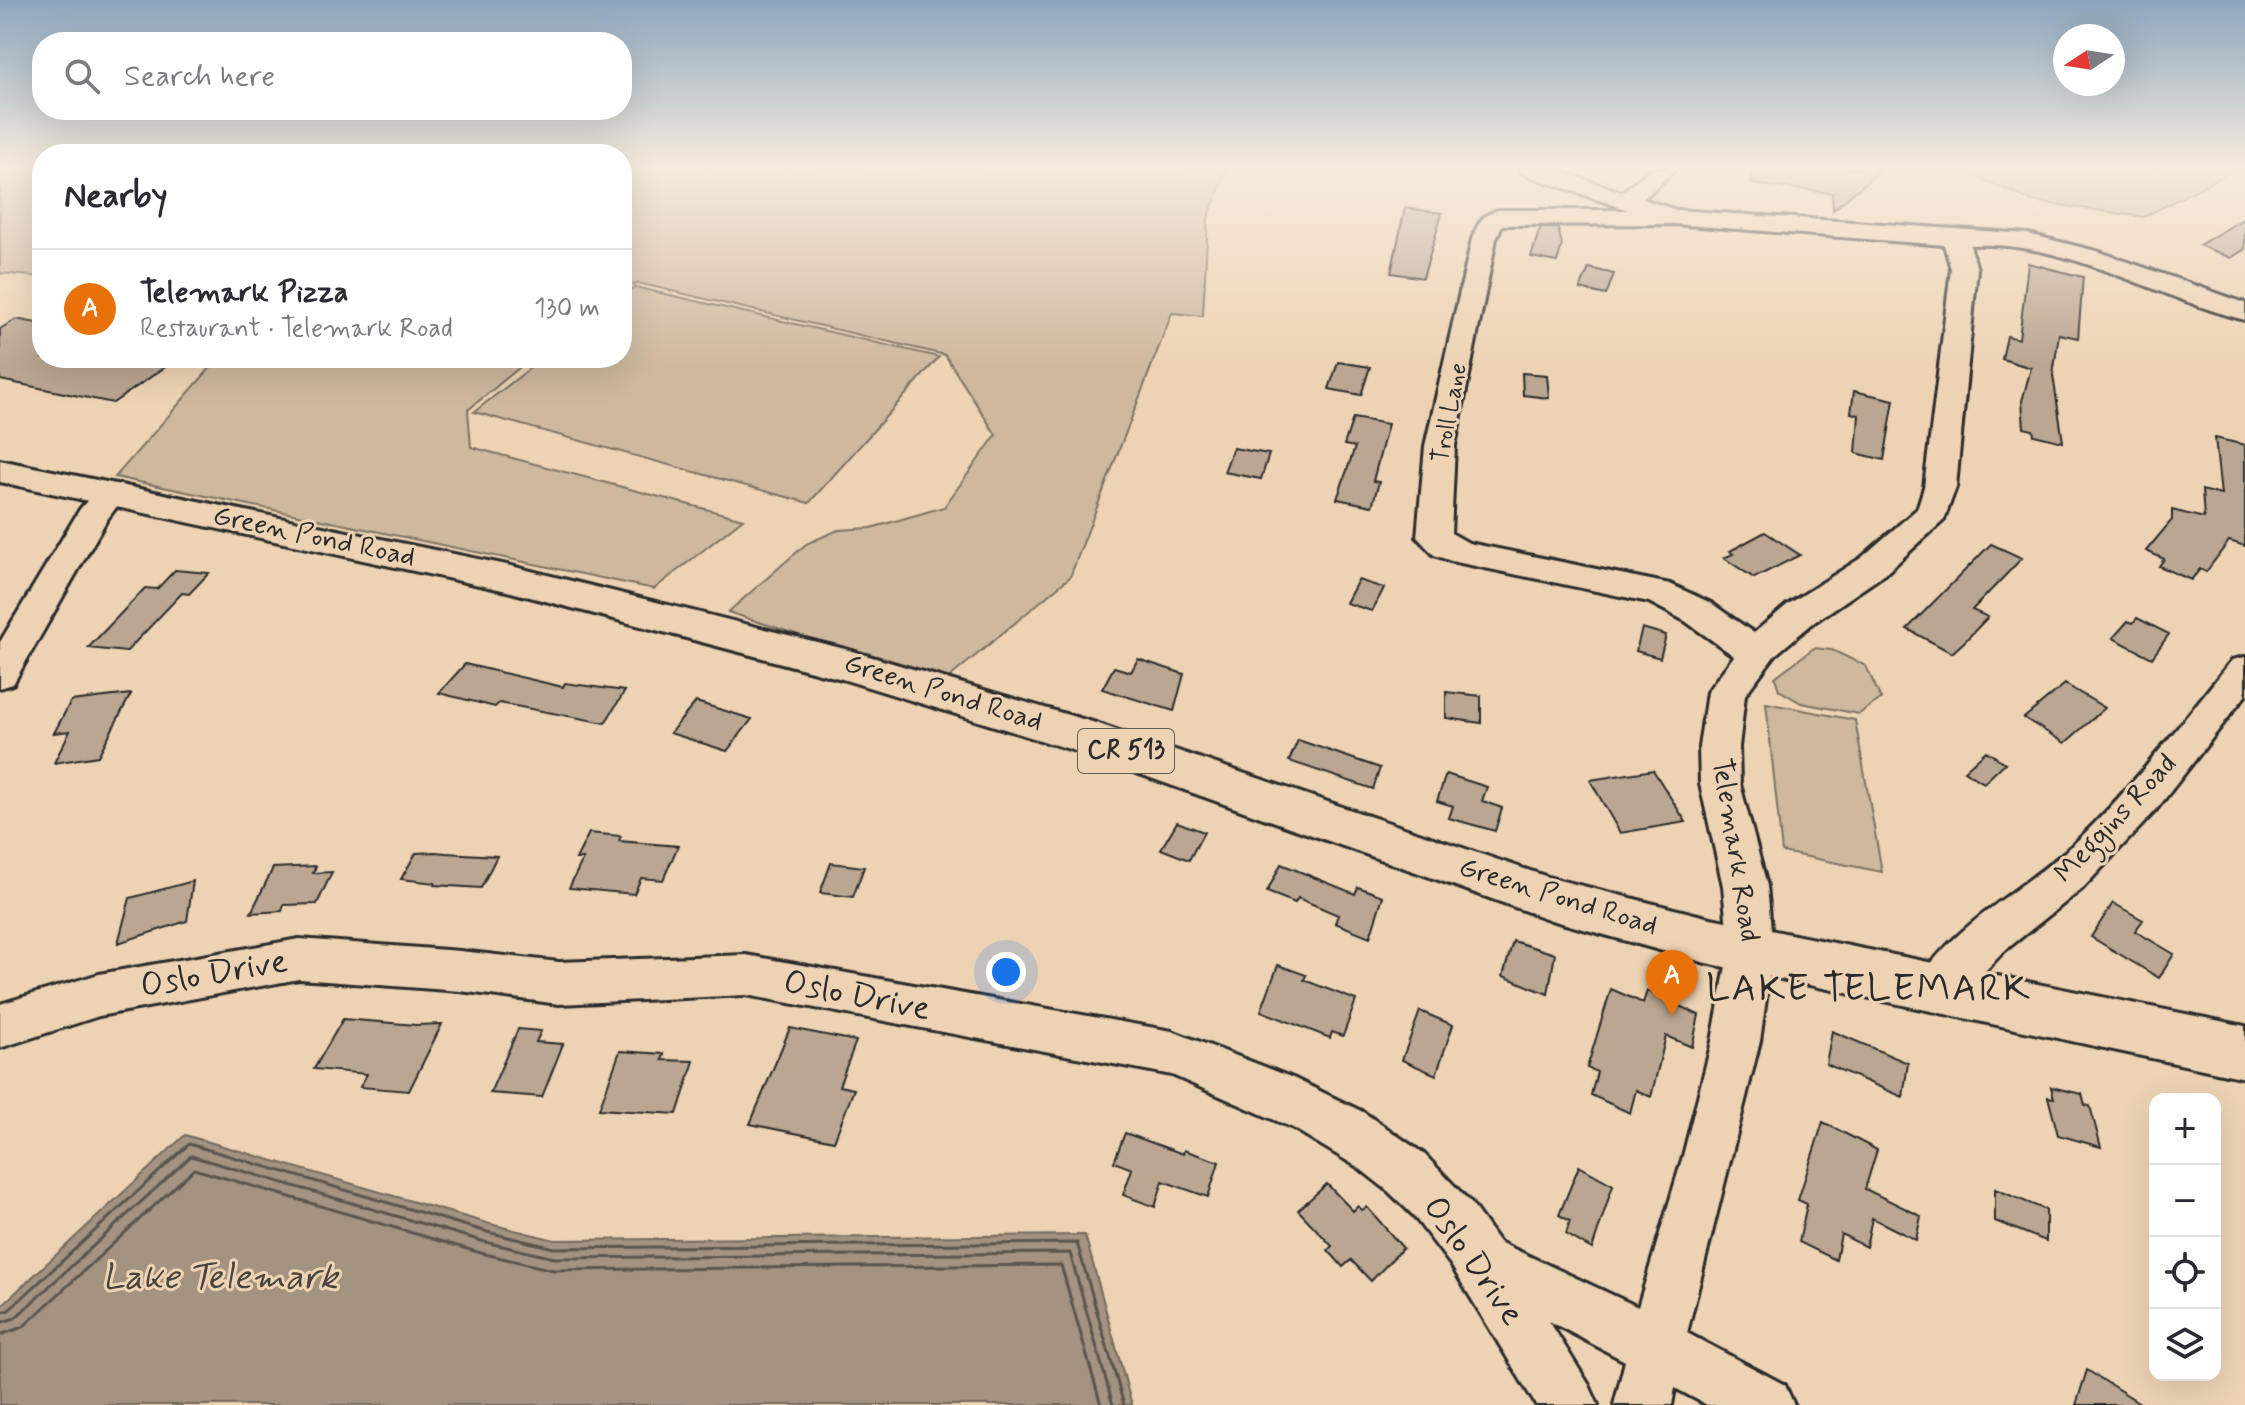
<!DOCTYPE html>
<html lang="en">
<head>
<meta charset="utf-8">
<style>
  body { margin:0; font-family:Mynerve,sans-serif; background:#f2f2f3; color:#2b2b33 }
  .controls { position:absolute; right:24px; bottom:24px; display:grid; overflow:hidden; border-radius:16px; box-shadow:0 8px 32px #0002 }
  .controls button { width:72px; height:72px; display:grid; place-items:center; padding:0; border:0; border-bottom:2px solid #e1e1e2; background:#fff; color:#2b2b33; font:40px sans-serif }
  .compass { position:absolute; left:2053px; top:24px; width:72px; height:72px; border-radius:50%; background:#fff; box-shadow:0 8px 32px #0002; rotate:258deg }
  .you { position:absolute; left:1006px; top:972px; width:28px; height:28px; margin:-20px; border:6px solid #fff; border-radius:50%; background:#1a73e8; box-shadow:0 0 0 12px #1a73e833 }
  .badge { display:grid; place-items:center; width:52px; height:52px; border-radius:50%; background:#db2777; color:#fff; font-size:26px; font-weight:700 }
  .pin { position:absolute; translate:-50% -66px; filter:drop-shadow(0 2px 4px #0008) }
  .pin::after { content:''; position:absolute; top:42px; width:28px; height:24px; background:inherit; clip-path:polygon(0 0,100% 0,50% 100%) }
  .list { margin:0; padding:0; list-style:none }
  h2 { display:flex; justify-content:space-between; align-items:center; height:104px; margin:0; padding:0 32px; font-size:34px }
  h2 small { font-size:26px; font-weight:400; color:#7c7c81 }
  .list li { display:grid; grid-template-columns:52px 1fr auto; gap:24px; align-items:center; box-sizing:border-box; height:120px; padding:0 32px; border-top:2px solid #e1e1e2 }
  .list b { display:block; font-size:30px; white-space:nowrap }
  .list p { margin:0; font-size:26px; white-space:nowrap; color:#7c7c81 }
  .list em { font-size:26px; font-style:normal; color:#7c7c81 }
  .icon { flex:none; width:44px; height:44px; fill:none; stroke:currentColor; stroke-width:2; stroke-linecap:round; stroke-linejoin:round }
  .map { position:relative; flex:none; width:2245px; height:1405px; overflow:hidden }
  .search { position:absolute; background:#fff; box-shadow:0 8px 32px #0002; left:32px; top:32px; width:600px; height:88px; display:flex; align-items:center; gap:20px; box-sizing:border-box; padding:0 28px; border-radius:32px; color:#7c7c81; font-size:30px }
  .panel { position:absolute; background:#fff; box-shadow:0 8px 32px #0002; left:32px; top:144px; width:600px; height:224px; border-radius:32px }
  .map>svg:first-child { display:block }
  .green { fill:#ceb89e; stroke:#7c7264; stroke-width:2 }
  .water { fill:#a39380; stroke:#73695e; stroke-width:2 }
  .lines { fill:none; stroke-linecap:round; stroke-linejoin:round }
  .shore { stroke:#5b554d; stroke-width:3 }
  .building { fill:#baa691; stroke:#2b2b2b; stroke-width:2 }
  .minor-casing { stroke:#2b2b2b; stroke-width:6 }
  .major-casing { stroke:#2b2b2b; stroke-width:6 }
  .minor { fill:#edd3b4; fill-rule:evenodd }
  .major { fill:#edd3b4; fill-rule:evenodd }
  .labels { text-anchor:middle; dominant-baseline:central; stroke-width:6; stroke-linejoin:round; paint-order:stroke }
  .far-street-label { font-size:24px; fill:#2b2b2b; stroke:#edd3b4 }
  .shield { fill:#edd3b4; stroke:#655d54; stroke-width:2 }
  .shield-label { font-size:26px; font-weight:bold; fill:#2b2b2b }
  .street-label { font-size:28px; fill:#2b2b2b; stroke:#edd3b4 }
  .near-street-label { font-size:34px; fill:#2b2b2b; stroke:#edd3b4 }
  .near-water-label { font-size:36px; font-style:italic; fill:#494540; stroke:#edd3b4 }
  .near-quarter-label { font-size:38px; letter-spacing:2px; fill:#2b2b2b; stroke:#edd3b4 }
</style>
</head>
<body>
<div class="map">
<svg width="2245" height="1405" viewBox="0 0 2245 1405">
  <rect width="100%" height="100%" fill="#edd3b4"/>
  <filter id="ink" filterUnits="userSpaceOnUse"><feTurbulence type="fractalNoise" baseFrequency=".0125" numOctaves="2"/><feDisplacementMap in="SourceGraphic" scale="16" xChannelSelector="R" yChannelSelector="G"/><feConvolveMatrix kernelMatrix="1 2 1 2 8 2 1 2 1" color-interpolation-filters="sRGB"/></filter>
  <g filter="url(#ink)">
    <path class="green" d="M0,169H42V277L0,273Z
      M622,169H1227L1208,218L1203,316L1172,313L1070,577L944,682L728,612L806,544L838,530L871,528L944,507L996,435L945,355L638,283L622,289Z
      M1959,169H2226L2232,171L2144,217L2032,201Z
      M635,287L939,357L809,503L474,412L543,358H622V297Z
      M219,358H531L468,410L471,447L743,519L654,589L115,477Z
      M1814,648L1832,650L1866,666L1881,699L1859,714L1801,703L1779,690L1775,677Z
      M1766,703L1855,720L1882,872L1782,852Z"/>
    <path class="water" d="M185,1135L490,1224L555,1240L1085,1235L1132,1405H0V1307Z"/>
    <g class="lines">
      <path class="shore" d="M0,1313L9,1310L189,1144L487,1232L554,1248L1077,1243L1124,1405
        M0,1323L15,1318L191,1156L485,1242L554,1258L1070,1253L1113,1405
        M0,1335L23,1327L194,1169L481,1253L553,1270L1061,1265L1101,1405"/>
    </g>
    <path class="building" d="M1753,169H1882L1833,210L1832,193L1752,184Z
      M1405,208L1442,213L1423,278L1391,273Z
      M2245,218V249L2231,258L2199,245Z
      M1540,228H1558L1562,245L1557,262L1531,257Z
      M2028,263L2083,277L2078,338L2059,334L2053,375L2063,442L2034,435L2033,430L2024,428L2022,401L2031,368L2002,359L2007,336L2019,339Z
      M1589,268L1614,274L1606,295L1580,289Z
      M16,319L42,324V358H131L168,365L113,403L0,380V329Z
      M1338,362L1370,367L1361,395L1329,389Z
      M1522,373L1547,375L1549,398L1523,395Z
      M1854,391L1894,400L1884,460L1856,453L1859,415L1851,413Z
      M1353,418L1388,424L1373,481L1379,482L1372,506L1337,499L1355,447L1344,445Z
      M2215,438L2245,445V546L2229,541L2206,572L2200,569L2191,580L2159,566L2164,559L2146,551L2172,520V510L2204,518L2202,490L2221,495Z
      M1233,448L1269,454L1261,479L1224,472Z
      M1765,532L1800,555L1754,578L1724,558L1733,554L1730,551Z
      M1991,544L2022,558L1972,610L1988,617L1965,641L1952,653L1907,629Z
      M175,570L209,573L189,594L182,593L126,652L88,648L145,588L157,589Z
      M1358,580L1384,588L1372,611L1346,603Z
      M2137,618L2169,634L2152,658L2113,638L2128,621L2133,623Z
      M1642,628L1666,635L1660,658L1636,651Z
      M1138,659L1184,674L1174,711L1102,689L1114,667L1131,672Z
      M465,664L563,687L565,683L625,691L605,723L499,703L495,707L439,693Z
      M2065,684L2105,708L2065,743L2024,718Z
      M1446,692L1481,696V723L1446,718Z
      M131,694L98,756L54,763L70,731L54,733L71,701Z
      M696,702L752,719L727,751L670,733Z
      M1298,740L1380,768L1373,789L1289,761Z
      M1986,751L2005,763L1984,783L1964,771Z
      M1653,770L1686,822L1620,833L1590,780Z
      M1446,774L1487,787L1482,801L1502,808L1495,831L1449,818L1453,806L1437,801Z
      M1177,822L1204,832L1189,860L1161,849Z
      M589,833L621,836L619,841L678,846L663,880L641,878L634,894L569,888L583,859H576Z
      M435,852L446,853L497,856L481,888L434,885L435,883L401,879L416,853Z
      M831,863L864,867L853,897L820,893Z
      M1281,864L1355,894L1358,887L1383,896L1370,937L1335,923L1338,915L1298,898L1295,903L1267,892Z
      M316,866L313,873L332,872L317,904L284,905L282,911L251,913L273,868Z
      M193,881L187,921L118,943L130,898Z
      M2113,903L2143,920L2135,931L2174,954L2159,978L2091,937Z
      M1513,941L1555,954L1548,994L1503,976Z
      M1278,965L1306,975L1304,980L1356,1000L1343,1036L1332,1032L1330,1038L1261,1011Z
      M1611,989L1643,1003L1647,991L1699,1015L1692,1047L1666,1036L1651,1097L1636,1090L1630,1113L1591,1095L1597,1072L1587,1068Z
      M1420,1011L1453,1025L1436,1075L1402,1060Z
      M343,1019L416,1025L442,1024L409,1091L360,1087L367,1074L314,1069Z
      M790,1028L856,1041L839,1086L854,1089L834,1141L750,1124Z
      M518,1029L541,1031L536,1042L563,1044L542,1097L490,1093Z
      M1832,1031L1908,1063L1903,1097L1826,1064Z
      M620,1051L664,1054L662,1060L694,1061L677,1114L599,1109Z
      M2051,1087L2082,1094L2085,1105L2090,1106L2101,1147L2058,1135L2048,1097L2054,1098Z
      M1823,1122L1877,1150L1865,1189L1921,1216L1916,1240L1872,1218L1866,1247L1841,1234L1836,1260L1799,1242L1807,1204L1798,1200Z
      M1125,1133L1183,1154L1184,1150L1219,1162L1208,1197L1163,1181L1155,1207L1123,1195L1132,1169L1114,1162Z
      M1579,1166L1613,1185L1592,1249L1566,1234L1570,1221L1559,1215Z
      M1327,1184L1353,1211L1358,1206L1362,1210L1367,1207L1403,1248L1371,1281L1351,1260L1343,1267L1328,1250L1332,1246L1298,1210Z
      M1995,1189L2046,1210V1241L1995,1221Z
      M2087,1370L2143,1405H2076Z"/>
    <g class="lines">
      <defs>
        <path id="minor" d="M1519,169H1553L1622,192L1651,169H1676L1643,199L1676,210L2028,234L2100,252L2245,303V320C2153,297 2068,240 1970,245L1977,269L1956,487L1944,520L1885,574L1813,623L1775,655L1745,695L1739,747L1740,784L1767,886L1773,950L1760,1041L1687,1333L1785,1385L1794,1405H1707L1675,1388L1672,1405H1614L1625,1361L1549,1321L1589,1385L1598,1405H1536L1451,1265L1413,1215L1388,1191L1359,1168L1293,1128L1172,1075L746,995L559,1004L460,991L299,979L99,1016L0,1048V1004L99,974L299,939L460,951L559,962L746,955L1172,1031L1293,1078L1363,1112L1424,1154L1470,1202L1499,1242L1638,1307L1683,1156L1712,1041L1729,950L1723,886L1700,784L1699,747L1707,692L1734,656L1685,621L1649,602L1451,561L1434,555L1417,537L1425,446L1472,239C1478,224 1482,214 1499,210H1628L1523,174ZM1673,224L1944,245L1951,269L1924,487L1917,509L1861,558L1787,605L1754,633L1711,603L1670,584L1469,543L1451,533L1455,446L1496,239L1502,225Z
          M110,484L121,487L126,494L106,521L13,684L0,688V642L80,509L99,487Z
          M2245,657V696L2156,810L2082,889L2003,952L1955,1003L1939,1009L1923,1003L1916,988C1943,930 2030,886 2077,841C2134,786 2182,722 2232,660Z"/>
        <path id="major" d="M0,460L507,565L845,649L1099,724L1551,878L1706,917L2245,1026V1078L1706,963L1551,920L1069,749L842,679L507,591L0,482Z"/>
      </defs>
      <use href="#minor" class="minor-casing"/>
      <use href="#major" class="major-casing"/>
      <use href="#minor" class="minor"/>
      <use href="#major" class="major"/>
    </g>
  </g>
  <linearGradient id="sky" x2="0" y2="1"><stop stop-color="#8ca7be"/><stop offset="0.46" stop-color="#f7ebdd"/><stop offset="1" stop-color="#f7ebdd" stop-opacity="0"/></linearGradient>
  <rect width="2245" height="365" fill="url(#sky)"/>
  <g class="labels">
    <g class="far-street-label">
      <text transform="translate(1450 413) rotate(-79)">Troll Lane</text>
    </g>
    <rect class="shield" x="1078" y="729" width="96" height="44" rx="6"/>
    <g class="shield-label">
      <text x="1126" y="751">CR 513</text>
    </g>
    <g class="street-label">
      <text transform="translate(314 537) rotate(12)">Green Pond Road</text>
      <text transform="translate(943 693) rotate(17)">Green Pond Road</text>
      <text transform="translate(2116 819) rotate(-47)">Meggins Road</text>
      <text transform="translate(1735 850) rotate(81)">Telemark Road</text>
      <text transform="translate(1558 897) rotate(17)">Green Pond Road</text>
    </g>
    <g class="near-street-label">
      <text transform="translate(214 974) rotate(-10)">Oslo Drive</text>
      <text transform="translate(857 996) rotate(11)">Oslo Drive</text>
      <text transform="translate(1473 1261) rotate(55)">Oslo Drive</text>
    </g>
    <g class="near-water-label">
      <text x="220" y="1278">Lake Telemark</text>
    </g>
    <g class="near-quarter-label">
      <text x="1869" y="989">LAKE TELEMARK</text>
    </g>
  </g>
</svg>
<div class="controls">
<button>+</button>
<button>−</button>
<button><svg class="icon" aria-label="locate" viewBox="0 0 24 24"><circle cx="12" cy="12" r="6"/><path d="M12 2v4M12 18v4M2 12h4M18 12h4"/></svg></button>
<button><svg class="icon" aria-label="layers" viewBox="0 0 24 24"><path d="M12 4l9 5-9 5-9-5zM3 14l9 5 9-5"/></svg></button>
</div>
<svg class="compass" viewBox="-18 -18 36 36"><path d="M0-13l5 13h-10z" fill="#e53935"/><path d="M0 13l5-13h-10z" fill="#7c7c81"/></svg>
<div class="you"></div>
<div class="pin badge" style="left:1672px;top:1016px;background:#e8710a">A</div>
<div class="search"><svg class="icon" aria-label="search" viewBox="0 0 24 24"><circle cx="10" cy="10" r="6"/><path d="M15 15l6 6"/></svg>Search here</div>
<section class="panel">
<h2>Nearby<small></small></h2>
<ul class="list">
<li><span class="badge" style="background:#e8710a">A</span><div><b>Telemark Pizza</b><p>Restaurant · Telemark Road</p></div><em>130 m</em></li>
</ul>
</section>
</div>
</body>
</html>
